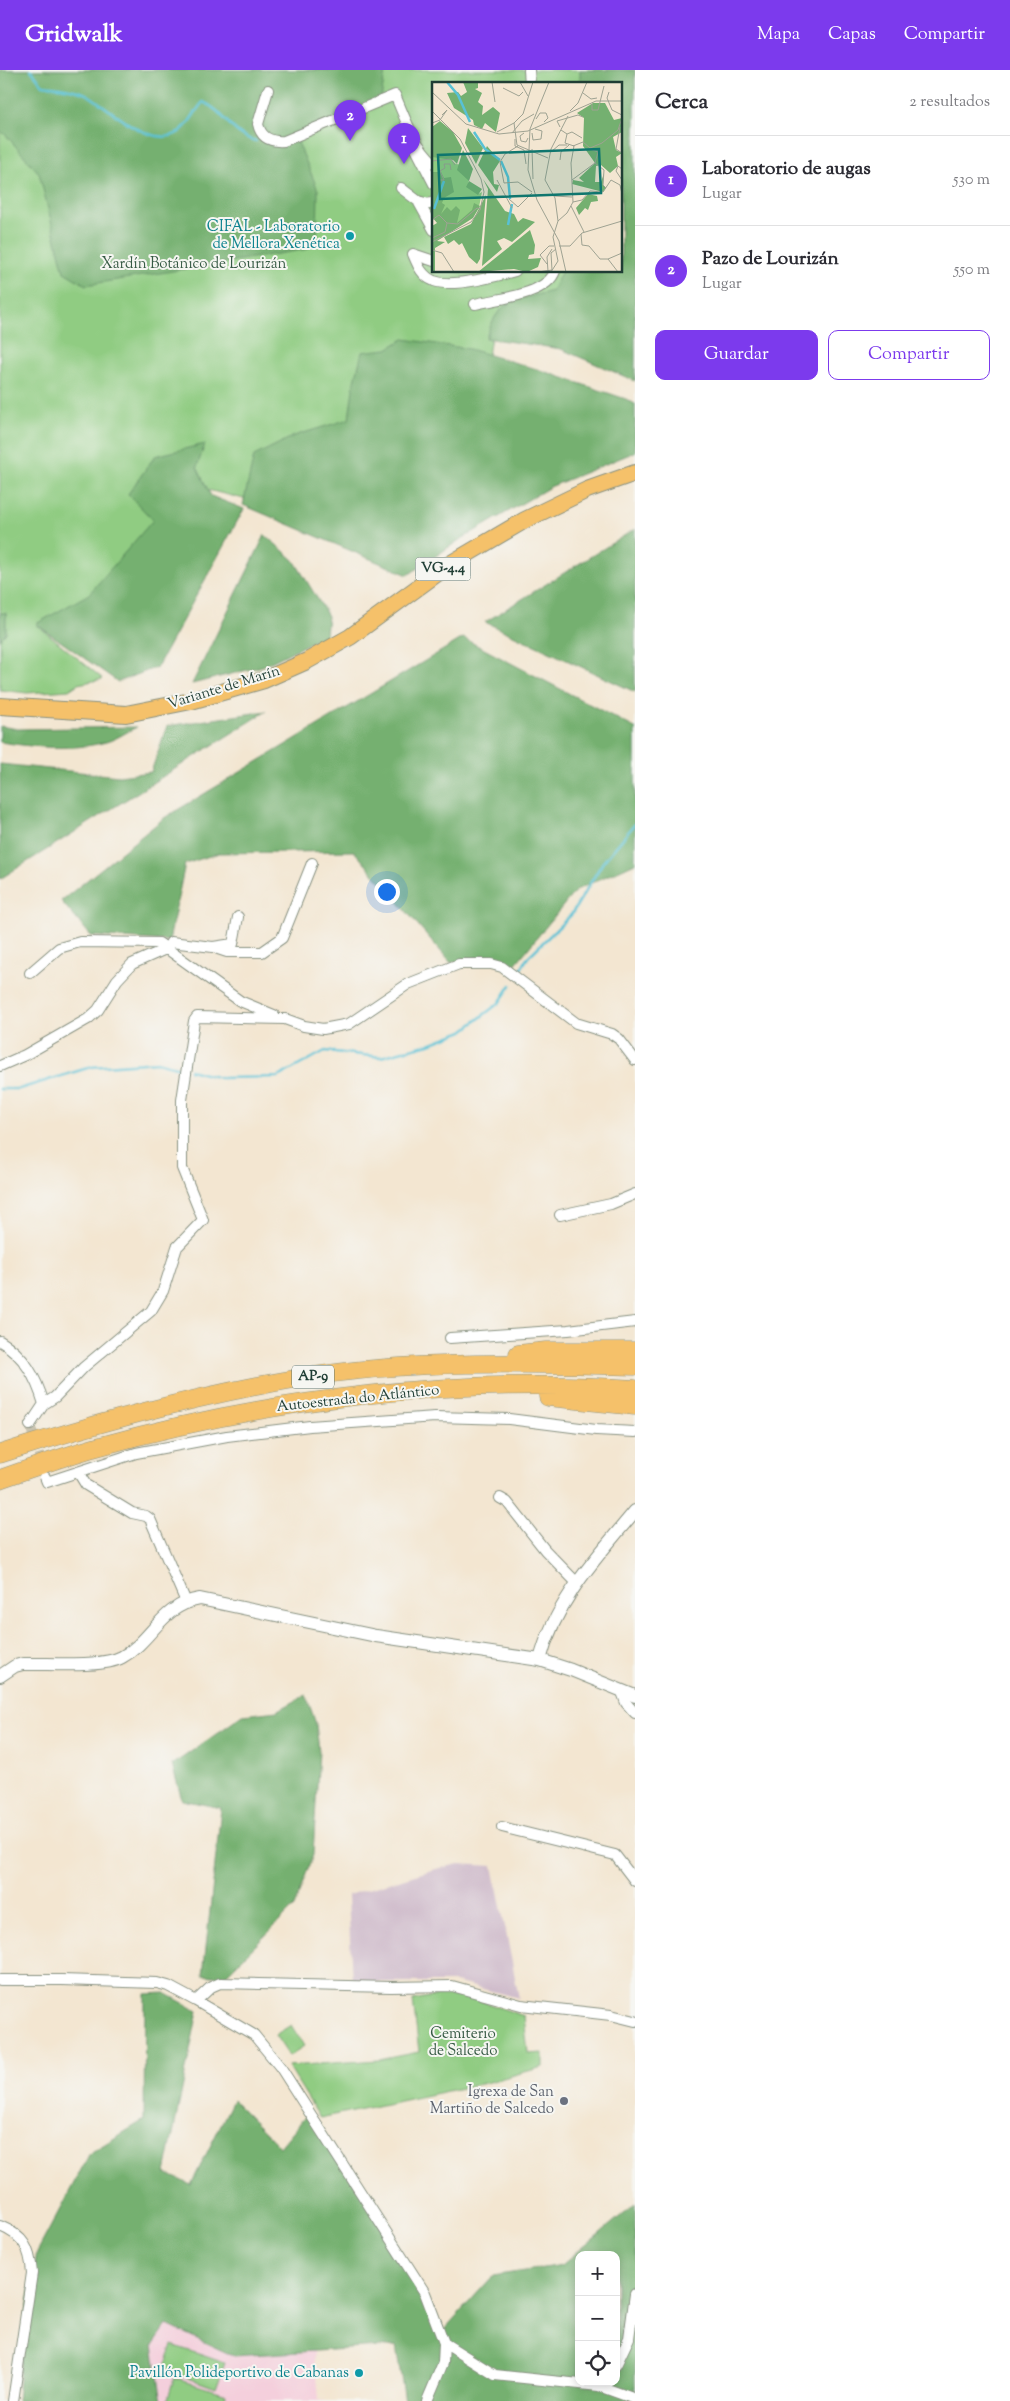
<!DOCTYPE html>
<html lang="es">
<head>
<meta charset="utf-8">
<style>
  body { margin:0; font-family:"Sorts Mill Goudy",serif; background:#f7f7f7; color:#2b2b33 }
  .controls { position:absolute; right:15px; bottom:15px; display:grid; overflow:hidden; border-radius:10px; box-shadow:0 2px 8px #0003 }
  .controls button { width:45px; height:45px; display:grid; place-items:center; padding:0; border:0; border-bottom:1px solid #e1e1e2; background:#fff; color:#2b2b33; font:25px sans-serif }
  .you { position:absolute; left:386px; top:821px; width:18px; height:18px; margin:-12px; border:4px solid #fff; border-radius:50%; background:#1a73e8; box-shadow:0 0 0 8px #1a73e833 }
  .badge { display:grid; place-items:center; width:32px; height:32px; border-radius:50%; background:#7c3aed; color:#fff; font-size:16px; font-weight:700 }
  .pin { position:absolute; translate:-50% -41px; filter:drop-shadow(0 1px 2px #0008) }
  .pin::after { content:''; position:absolute; top:26px; width:18px; height:15px; background:inherit; clip-path:polygon(0 0,100% 0,50% 100%) }
  .list { margin:0; padding:0; list-style:none }
  h2 { display:flex; justify-content:space-between; align-items:center; height:65px; margin:0; padding:0 20px; font-size:21px }
  h2 small { font-size:16px; font-weight:400; color:#7c7c81 }
  .list li { display:grid; grid-template-columns:32px 1fr auto; gap:15px; align-items:center; box-sizing:border-box; height:90px; padding:0 20px; border-top:1px solid #e1e1e2 }
  .list b { display:block; font-size:19px; white-space:nowrap }
  .list p { margin:0; font-size:16px; white-space:nowrap; color:#7c7c81 }
  .list em { font-size:16px; font-style:normal; color:#7c7c81 }
  .actions { display:flex; gap:10px; padding:15px 20px }
  .actions a { flex:1; padding:11px 0; border:1px solid #7c3aed; border-radius:10px; text-align:center; font-size:18px; color:#7c3aed }
  .actions .main { background:#7c3aed; color:#fff }
  .icon { flex:none; width:28px; height:28px; fill:none; stroke:currentColor; stroke-width:2; stroke-linecap:round; stroke-linejoin:round }
  .map { position:relative; flex:none; width:635px; height:2331px; overflow:hidden }
  header { display:flex; align-items:center; gap:30px; box-sizing:border-box; height:70px; padding:0 25px; background:#7c3aed; color:#fff }
  header strong { font-size:24px }
  nav { display:flex; gap:28px; margin-inline-start:auto; font-size:18px }
  main { display:flex }
  aside { flex:1; background:#fff }
  .map>svg:first-child { display:block }
  .built { fill:#f4cfdc }
  .industrial { fill:#d0bdcc }
  .green { fill:#90cc82; stroke:#58845b; fill-rule:evenodd }
  .forest { fill:#74b070; stroke:#4a7652; fill-rule:evenodd }
  .lines { fill:none; stroke-linecap:round; stroke-linejoin:round }
  .stream { stroke:#58c1d5; stroke-width:2.5 }
  .minor-tunnel { stroke:#c9c4b2; stroke-width:10; stroke-dasharray:10 5; stroke-linecap:butt }
  .minor-casing { stroke:#899282; stroke-width:12 }
  .tertiary-casing { stroke:#899282; stroke-width:14 }
  .trunk-casing { stroke:#899282; stroke-width:18 }
  .motorway-casing { stroke:#899282; stroke-width:19 }
  .minor { stroke:#fff; stroke-width:10 }
  .tertiary { stroke:#fff; stroke-width:12 }
  .trunk { stroke:#f5c16b; stroke-width:16 }
  .motorway { stroke:#f5c16b; stroke-width:18 }
  .culture-dot { fill:#0f9aa8; stroke:#f6f6f2; stroke-width:2 }
  .worship-dot { fill:#6b7280; stroke:#f6f6f2; stroke-width:2 }
  .labels { text-anchor:middle; dominant-baseline:central; stroke-width:4; stroke-linejoin:round; paint-order:stroke }
  .shield { fill:#f6f6f2; stroke:#60746d; stroke-width:1 }
  .shield-label { font-size:14px; font-weight:bold; fill:#1f3d34 }
  .culture-label { font-size:15px; fill:#0d838f; stroke:#f6f6f2; text-anchor:end }
  .park-label { font-size:15px; fill:#365a44; stroke:#f6f6f2 }
  .street-label { font-size:15px; fill:#1f3d34; stroke:#f6f6f2 }
  .worship-label { font-size:15px; fill:#5b616d; stroke:#f6f6f2; text-anchor:end }
  .inset-river { fill:none; stroke:#58c1d5; stroke-width:2.5 }
  .inset-road { fill:none; stroke:#9ea292; stroke-width:1 }
  .view { fill:#0f766e; fill-opacity:0.15; stroke:#0f766e; stroke-width:2.5 }
  .inset-edge { fill:none; stroke:#1f3d34; stroke-width:2.5 }
</style>
</head>
<body>
<header>
<strong>Gridwalk</strong>
<nav><a>Mapa</a><a>Capas</a><a>Compartir</a></nav>
</header>
<main>
<div class="map">
<svg width="635" height="2331" viewBox="0 0 635 2331">
  <rect width="100%" height="100%" fill="#f6f6f2"/>
  <filter id="ink" filterUnits="userSpaceOnUse"><feTurbulence type="fractalNoise" baseFrequency=".02" numOctaves="2"/><feDisplacementMap in="SourceGraphic" scale="10" xChannelSelector="R" yChannelSelector="G"/><feConvolveMatrix kernelMatrix="1 2 1 2 8 2 1 2 1" color-interpolation-filters="sRGB"/></filter>
  <filter id="wash" filterUnits="userSpaceOnUse"><feTurbulence type="fractalNoise" baseFrequency=".0096" numOctaves="4" result="noise"/><feDisplacementMap in="SourceGraphic" scale="20" xChannelSelector="R" yChannelSelector="G"/><feGaussianBlur stdDeviation="1.12" result="paint"/><feColorMatrix in="noise" values="0 0 0 0 0 0 0 0 0 0 0 0 0 0 0 0 0 1.4 0 .05"/><feComposite in="paint" operator="in"/></filter>
  <g filter="url(#wash)">
    <rect width="100%" height="100%" fill="#f3e6d1"/>
    <path class="built" d="M167,2255L234,2286L314,2281L318,2330L327,2331H162L153,2275Z"/>
    <path class="industrial" d="M459,1794L493,1796L519,1928L455,1912H352L348,1825L432,1800Z"/>
    <path class="green" d="M0,0H635L626,213L493,254L476,362L399,291L373,280L364,289L361,340L260,433L200,418L111,529L36,554L103,609L78,614L69,620L27,623L0,620ZM434,14H621V201H434Z
      M455,1922L524,1946L528,1984L543,1983V1997L485,2013L320,2048L288,1996L379,1990L419,1982L413,1930Z
      M291,1955L304,1976L289,1986L275,1965Z
      M172,2275L225,2293L216,2318L163,2299Z
      M174,2308L226,2324L224,2331H167Z"/>
    <path class="forest" d="M0,0H385L381,31L297,70L318,120L317,166L308,179L86,215L64,202L39,103L5,64L0,62Z
      M580,0H635V311L561,279L486,268C499,227 515,231 552,221L562,201H621V14H580Z
      M404,269L469,279L537,299L626,329L635,334V382L550,417L458,471L408,505L243,435L254,386L294,366L349,349L353,319L362,282L387,279Z
      M205,374L197,397L211,426L244,439L157,597L118,612L36,554L89,524L153,450L128,424L155,386Z
      M635,459V622L485,552Z
      M265,465L294,490L328,546L326,565L263,596L192,614Z
      M0,543H6V563L0,569Z
      M463,568L635,658V793L576,820L513,897L487,886L451,893L354,781L219,783L185,794L169,871L91,866L61,831L164,748Z
      M267,641L0,809V694L119,706L151,702L167,656Z
      M0,656L18,659L137,657C126,662 114,671 102,673C69,681 33,677 0,672Z
      M306,1625L316,1654L319,1681L313,1785L294,1837L224,1907L203,1905L221,1738L182,1730L172,1695L243,1645L277,1641Z
      M165,1923L198,1941L165,2103L191,2115L233,2030L280,2077L309,2042L393,2173L440,2264L493,2206L562,2195L635,2134V2331H405L396,2276L234,2286L167,2255L153,2275L162,2331H17L24,2256L37,2182L90,2083L144,2050L145,1924ZM579,2185H616V2312H579Z"/>
    <g class="lines">
      <path class="stream" d="M31,0L43,15C57,17 75,18 88,25C108,37 149,78 176,64C188,58 194,42 203,32C226,42 229,64 256,71
        M519,902L528,887L571,845L603,792L635,754
        M190,1000L220,1008L278,1007L325,981L381,987L429,974L463,961L499,933L511,915
        M0,1019H19L91,997L157,992L184,999"/>
    </g>
  </g>
  <g filter="url(#ink)">
    <g class="lines">
      <path class="minor-tunnel" d="M30,1355L43,1399"/>
      <defs>
        <path id="minor" d="M529,0L530,14
          M268,20L258,54C261,68 271,72 284,71L395,25C406,50 413,74 434,93
          M416,79L434,114
          M401,118L418,131L429,134L434,132
          M418,131L434,160
          M413,184C418,196 422,206 434,211C452,218 497,206 515,201
          M413,184L434,191
          M475,234C497,229 547,225 555,201
          M218,879L227,882H262L282,868L312,793
          M30,903L59,878L80,872L159,873L240,931L274,945
          M0,996L25,985L88,949L98,940L117,910L132,894L168,878L171,872L213,877L233,874L238,847
          M560,1145L611,1134L635,1124
          M450,1268L568,1260L635,1252
          M0,1271C24,1285 36,1307 44,1334L30,1355
          M44,1334L55,1327L84,1297L151,1241L163,1221L177,1177L203,1150L182,1098V1030L194,951L197,947L285,949L304,956L323,959L349,954L408,914L459,894H491L502,897L576,953L612,964L619,969L635,990
          M78,1402L86,1415L132,1443L146,1446L150,1449L186,1532
          M45,1407L47,1412L136,1383L227,1366L310,1356L435,1347L509,1349L596,1360L635,1362
          M500,1428L507,1432L545,1480L577,1513
          M622,1622L626,1633L635,1643
          M502,1757L615,1785L635,1811
          M0,1910H61L157,1913L168,1916L196,1931L211,1917L220,1913L391,1917L452,1916L521,1935L611,1945L635,1951
          M196,1931L254,1965L281,1998L425,2223L444,2273L495,2305L599,2316L602,2312
          M0,2156C24,2166 30,2178 32,2203L13,2331
          M616,2295L629,2268L635,2224
          M599,2316L635,2329
          M427,2331L443,2293L444,2273"/>
        <path id="tertiary" d="M540,1590C555,1531 597,1487 635,1441
          M0,1606L15,1596L23,1594C47,1593 102,1598 122,1587C153,1570 161,1535 200,1529L376,1566L540,1590L571,1600L635,1626"/>
        <path id="trunk" d="M0,636L126,644L191,631L264,610L307,591L350,567L450,494L525,450L587,420L635,403"/>
        <path id="motorway" d="M518,1284L546,1281H635
          M548,1327L635,1336
          M0,1384C96,1353 200,1325 300,1308C408,1290 525,1293 635,1296
          M0,1409C32,1398 64,1386 97,1377C270,1329 455,1306 635,1319"/>
      </defs>
      <use href="#minor" class="minor-casing"/>
      <use href="#tertiary" class="tertiary-casing"/>
      <use href="#trunk" class="trunk-casing"/>
      <use href="#motorway" class="motorway-casing"/>
      <use href="#minor" class="minor"/>
      <use href="#tertiary" class="tertiary"/>
      <use href="#trunk" class="trunk"/>
      <use href="#motorway" class="motorway"/>
    </g>
  </g>
  <g class="culture-dot">
    <circle cx="350" cy="166" r="5"/>
    <circle cx="359" cy="2303" r="5"/>
  </g>
  <circle class="worship-dot" cx="564" cy="2031" r="5"/>
  <g class="labels">
    <g class="shield">
      <rect x="415.5" y="487.5" width="55" height="23" rx="4"/>
      <rect x="292" y="1295.5" width="42" height="23" rx="4"/>
    </g>
    <g class="shield-label">
      <text x="443" y="499">VG-4.4</text>
      <text x="313" y="1307">AP-9</text>
    </g>
    <g class="culture-label">
      <text x="340" y="157">CIFAL - Laboratorio<tspan x="340" dy="17">de Mellora Xenética</tspan></text>
      <text x="349" y="2303">Pavillón Polideportivo de Cabanas</text>
    </g>
    <g class="park-label">
      <text x="194" y="194">Xardín Botánico de Lourizán</text>
      <text x="463" y="1964">Cemiterio<tspan x="463" dy="17">de Salcedo</tspan></text>
    </g>
    <g class="street-label">
      <text transform="translate(224 618) rotate(-17)">Variante de Marín</text>
      <text transform="translate(358 1329) rotate(-6)">Autoestrada do Atlántico</text>
    </g>
    <g class="worship-label">
      <text x="554" y="2022">Igrexa de San<tspan x="554" dy="17">Martiño de Salcedo</tspan></text>
    </g>
  </g>
  <g transform="translate(432 12)">
    <rect width="190" height="190" fill="#f3e6d1"/>
    <path d="M0,61L24,82L31,83L30,91L37,98L36,102L46,112L50,110L47,125L27,142L9,132L0,137Z" fill="#90cc82"/>
    <path d="M31,0H46V6L43,7L50,11L46,20L51,24L50,33L61,25L68,31L64,50L53,41L50,47L42,43L41,38L22,26L15,11L26,10L29,14L35,10ZM161,21H173L182,38L190,36V50L181,55L184,68L190,71L184,75L186,84L178,91L169,83L164,84L163,100H169L172,91L171,103L174,106L171,110L140,102L141,98L152,100L147,96L163,81L151,64L152,36L145,31ZM8,39L21,50L30,66L25,82L21,78L0,75V45ZM36,46L51,66L44,82L33,61ZM55,64L68,79L61,90L62,102L67,103L65,110L46,83ZM31,68L41,87L37,99L50,107L46,113L34,105L37,99L25,88ZM0,90H9L12,96L19,95L22,110L12,116L10,121L13,123L9,132L15,125L19,129L24,124L28,128L25,141L40,128L42,121L48,124L41,136L5,159L13,160L3,166V190H0V144L5,141L0,135ZM51,97L73,129L82,132L86,140L91,136L103,140L80,160L72,156L65,159L70,167L50,184L56,107ZM156,112L165,114L166,119L159,120L156,128L153,126L147,133L144,126ZM54,113L48,177L45,182L37,175L30,161L27,163L22,158L16,162L12,155L39,142ZM98,148L103,163L102,172L97,173L96,177L109,176L106,185L95,190L82,187L46,190Z" fill="#74b070"/>
    <path class="inset-river" d="M15,0L26,13L38,40M42,50L53,67L68,78M69,79L76,95L78,117M2,127L12,99M76,143L80,122"/>
    <path class="inset-road" d="M60,0L63,20M88,0L96,14M101,0L91,32L82,41L85,63L116,76M117,0L98,47L96,88L105,118L127,159L134,190M71,6L87,14L91,10M0,10L34,42L67,52L96,49L164,19H190M177,10L175,16L180,28L190,33M151,11L159,17L165,16M160,22V28H166L172,4M0,29L28,57L49,97L52,110L48,128L39,140L0,160M138,29L146,21L155,0M104,37L108,31H114L116,36L112,40M0,41L8,38L15,28L10,33M128,45L125,39L146,33L151,35M188,45L184,67L190,71M65,50L82,41M80,51L90,39L102,32M92,51L88,54L89,59L94,60L96,56M100,51L101,58L109,57L110,49L103,47M135,52L140,50L150,56M83,57V64L92,68L94,82M86,64L73,72L68,80L72,101L86,100L100,110M141,64L151,60L158,66L170,61L186,48L190,36M100,67L101,97M119,70L127,63H135M128,78L129,70L137,63M0,79L19,77L23,83M163,81L172,88L171,103L174,106M190,87L186,84L184,89L190,98M8,98H12L8,89L13,86L12,82H18L19,88M65,98L80,126M140,98L163,81L166,70L158,67M122,114L140,115M77,117L86,125L100,111M141,120L150,118L158,109L171,110L179,98L188,103L190,112M139,124L152,150M0,138L7,133L15,141L26,142L45,126L49,127M126,139L135,131L141,120L139,81L142,64L133,61L135,52L129,48M149,152L150,163L157,164L168,177H176L186,190M0,156L13,150L15,141M127,164H138L150,151L190,139M0,168L10,171L22,190M176,177L190,171M115,182L108,173L117,164H122M116,189L115,175L120,167M106,190L120,188L119,171L124,167M119,190L126,179L121,155L126,139L123,116L113,98L119,67L136,34"/>
    <path class="view" d="M167,67L169,111L8,117L6,73Z"/>
    <rect width="190" height="190" class="inset-edge"/>
  </g>
</svg>
<div class="controls">
<button>+</button>
<button>−</button>
<button><svg class="icon" aria-label="locate" viewBox="0 0 24 24"><circle cx="12" cy="12" r="6"/><path d="M12 2v4M12 18v4M2 12h4M18 12h4"/></svg></button>
</div>
<div class="you"></div>
<div class="pin badge" style="left:404px;top:94px">1</div>
<div class="pin badge" style="left:350px;top:71px">2</div>
</div>
<aside>
<h2>Cerca<small>2 resultados</small></h2>
<ul class="list">
<li><span class="badge">1</span><div><b>Laboratorio de augas</b><p>Lugar</p></div><em>530 m</em></li>
<li><span class="badge">2</span><div><b>Pazo de Lourizán</b><p>Lugar</p></div><em>550 m</em></li>
</ul>
<div class="actions"><a class="main">Guardar</a><a>Compartir</a></div>
</aside>
</main>
</body>
</html>
